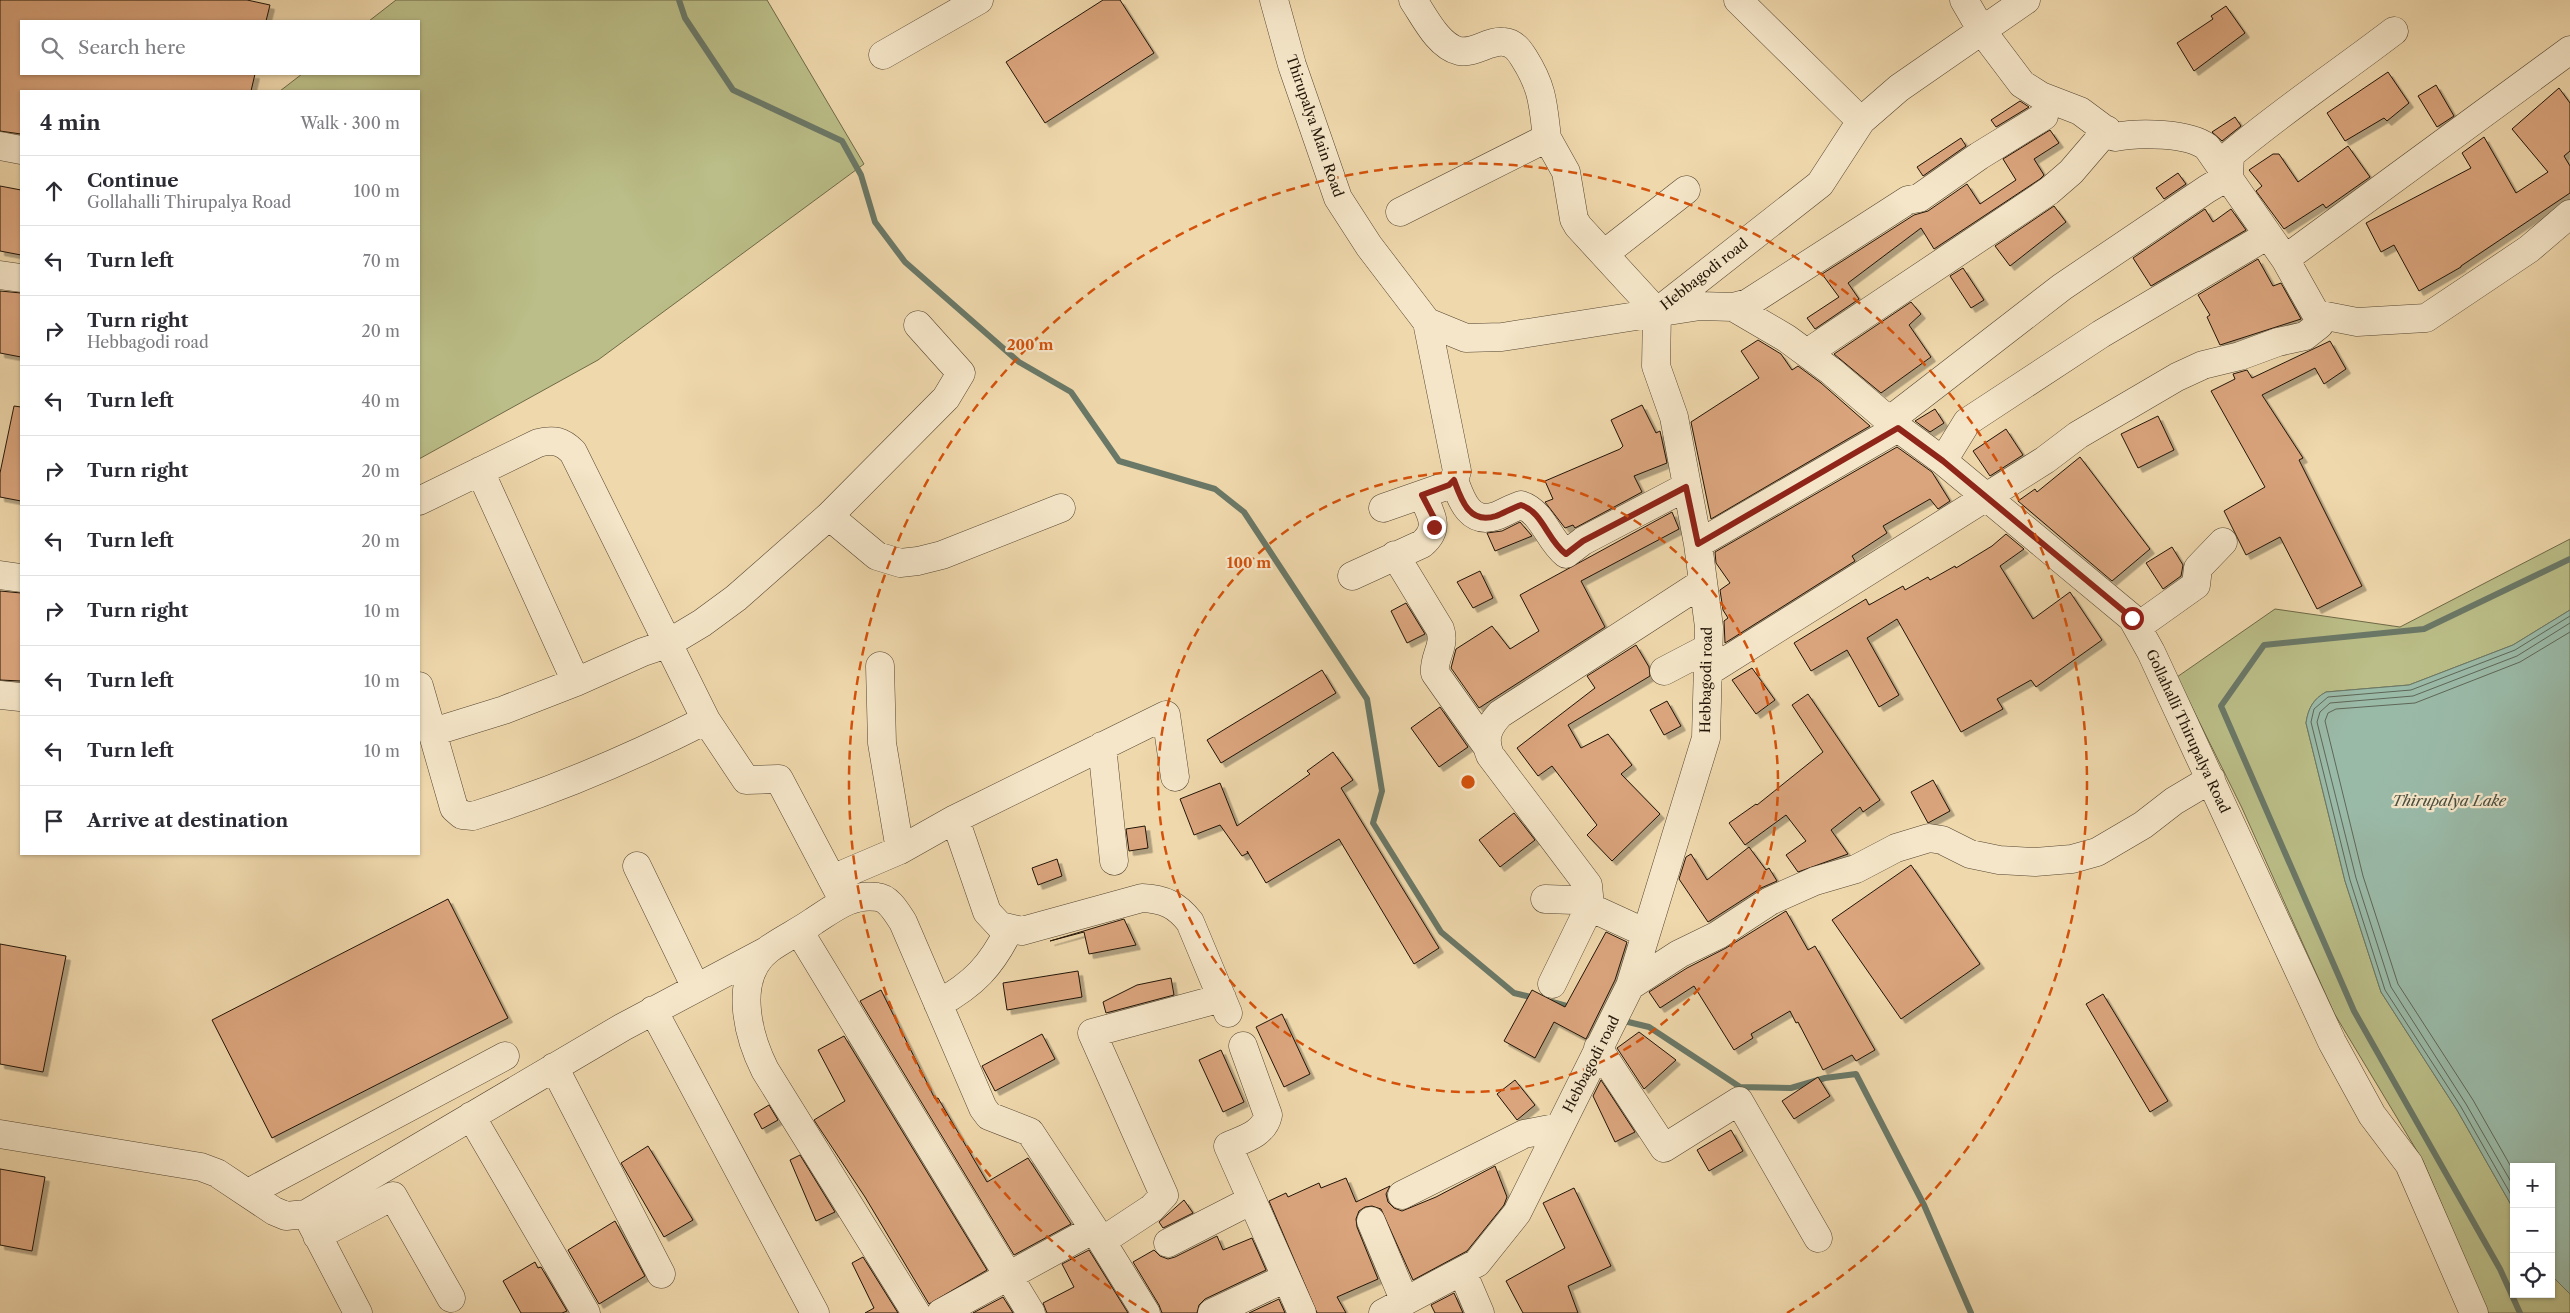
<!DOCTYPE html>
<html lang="en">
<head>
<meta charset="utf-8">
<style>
  body { margin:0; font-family:"Libre Caslon Text",serif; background:#f7f7f7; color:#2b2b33 }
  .controls { position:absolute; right:15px; bottom:15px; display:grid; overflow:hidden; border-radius:0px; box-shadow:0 1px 4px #0004 }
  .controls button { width:45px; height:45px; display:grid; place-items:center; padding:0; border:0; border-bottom:1px solid #e1e1e2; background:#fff; color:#2b2b33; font:25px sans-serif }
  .stop { position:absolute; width:15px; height:15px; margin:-11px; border:4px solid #8f2418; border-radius:50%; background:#fff }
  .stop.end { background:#8f2418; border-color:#fff; box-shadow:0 1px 5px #0008 }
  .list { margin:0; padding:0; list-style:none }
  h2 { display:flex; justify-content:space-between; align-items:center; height:65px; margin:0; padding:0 20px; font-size:21px }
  h2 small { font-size:16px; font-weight:400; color:#7c7c81 }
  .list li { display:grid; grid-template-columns:32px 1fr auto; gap:15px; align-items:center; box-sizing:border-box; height:70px; padding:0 20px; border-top:1px solid #e1e1e2 }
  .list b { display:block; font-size:19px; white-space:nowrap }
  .list p { margin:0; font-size:16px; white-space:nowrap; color:#7c7c81 }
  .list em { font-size:16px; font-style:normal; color:#7c7c81 }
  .icon { flex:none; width:28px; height:28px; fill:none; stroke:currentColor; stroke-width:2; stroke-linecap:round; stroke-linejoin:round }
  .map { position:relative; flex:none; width:2570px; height:1313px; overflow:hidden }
  .search { position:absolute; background:#fff; box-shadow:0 1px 4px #0004; left:20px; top:20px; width:400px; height:55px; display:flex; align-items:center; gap:12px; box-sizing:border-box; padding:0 18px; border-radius:0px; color:#7c7c81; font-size:19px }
  .panel { position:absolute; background:#fff; box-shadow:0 1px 4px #0004; left:20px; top:90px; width:400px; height:765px; border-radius:0px }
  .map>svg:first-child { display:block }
  .green { fill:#bbbe88; stroke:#6e6947 }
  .water { fill:#9abaa8; stroke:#6a7867 }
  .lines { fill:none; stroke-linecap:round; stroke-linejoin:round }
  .shore { stroke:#5e6757; stroke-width:1 }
  .stream { stroke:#6a7867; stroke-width:6 }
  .building { fill:#daa47c; stroke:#211406; filter:url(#shadow) }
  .minor-casing { stroke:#544530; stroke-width:29 }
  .minor { stroke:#f5e6c9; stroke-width:28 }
  .route { stroke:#8f2418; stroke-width:6 }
  .ring { fill:none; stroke:#d4520b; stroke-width:2.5; stroke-dasharray:9 6 }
  .labels { text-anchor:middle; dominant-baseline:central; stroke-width:4.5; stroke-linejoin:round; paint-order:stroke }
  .street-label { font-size:14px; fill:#211406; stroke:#f5e6c9 }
  .water-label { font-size:15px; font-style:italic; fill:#4b4e3f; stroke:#f5e6c9 }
  .centre { fill:#d4520b; stroke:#f5e6c9; stroke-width:2.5 }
  .ring-label { font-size:15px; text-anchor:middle; font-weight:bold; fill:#d4520b; stroke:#f5e6c9; stroke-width:4.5; stroke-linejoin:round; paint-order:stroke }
</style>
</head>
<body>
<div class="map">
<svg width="2570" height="1313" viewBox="0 0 2570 1313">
  <defs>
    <filter id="shadow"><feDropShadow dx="4.5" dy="4.5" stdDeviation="0" flood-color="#0004"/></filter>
  </defs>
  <rect width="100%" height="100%" fill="#efd8ac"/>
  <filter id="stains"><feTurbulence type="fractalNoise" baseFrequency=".004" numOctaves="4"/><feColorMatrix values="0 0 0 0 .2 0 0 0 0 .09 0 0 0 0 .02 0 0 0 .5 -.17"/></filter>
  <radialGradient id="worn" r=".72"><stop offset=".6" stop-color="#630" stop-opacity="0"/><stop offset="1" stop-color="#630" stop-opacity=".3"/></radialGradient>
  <path class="green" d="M396,0H767L864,164L598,360L419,459V91H280L302,74H419V21H369Z
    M2570,539V610L2513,645L2409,685L2326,692C2313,699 2308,709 2306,723L2345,881L2381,992L2457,1110L2514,1210V1294H2551V1275L2570,1294V1313H2488L2423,1161L2334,1013L2242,808L2177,677L2275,609L2400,627Z"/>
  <path class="water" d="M2570,610V1294L2551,1275V1167H2514V1210L2457,1110L2381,992L2345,881L2306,723C2308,709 2313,699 2326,692L2409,685L2513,645Z"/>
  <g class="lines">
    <path class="shore" d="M2514,1172L2473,1100L2398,984L2363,876L2325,721L2328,713L2336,709L2415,703L2520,662L2570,632
      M2514,1187L2466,1104L2391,987L2356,878L2317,722L2320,712L2330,703L2413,696L2517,656L2570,623
      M2514,1200L2461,1107L2385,990L2350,880L2311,722L2314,709L2328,697L2411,690L2515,650L2570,616"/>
    <path class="stream" d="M679,0L685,18L733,90L842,141L861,175L875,222L905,262L1019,362L1071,392L1119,461L1215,489L1244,512L1367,699L1382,791L1373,823L1441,932L1514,993L1535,998
      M1552,1002L1574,1008
      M1620,1020L1649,1027L1740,1087L1791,1088L1825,1078L1856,1074L1924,1205L1971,1313
      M2520,1313L2500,1269L2354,1011L2221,706L2264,645L2424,629L2570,559"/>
  </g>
  <path class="building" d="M0,0H247L270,5L266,21H21V74H255L251,91H21V134L0,131Z
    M1103,0H1120L1154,53L1045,123L1006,62Z
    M2226,6L2245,33L2194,71L2177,43L2213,19L2211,16Z
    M2388,72L2409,103L2387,121L2384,118L2345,141L2327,113Z
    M2436,85L2454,116L2437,127L2418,96Z
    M2559,88L2570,103V151L2564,156L2570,166V193L2461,266V267L2419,291L2394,245L2381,252L2366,223L2471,168L2462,153L2484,137L2516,193L2548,172L2512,129Z
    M2020,101L2029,107L1996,127L1991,120Z
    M2235,117L2241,126L2222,141L2212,132Z
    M2050,130L2059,143L2034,159L2044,175L2040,179L1934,249L1921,228L1848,283L1859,299L1815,329L1807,318L1839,297L1822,274L1914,215L1928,211L1967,184L1980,204L2016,180L2003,159Z
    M1961,138L1966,146L1923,176L1917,167Z
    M2348,146L2370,177L2326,208L2323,204L2284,229L2256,191L2262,186L2249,170L2273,154H2279L2298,182Z
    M2178,173L2186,184L2164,199L2156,188Z
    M0,186L21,190V255L0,251Z
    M2054,206L2066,222L2010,266L1995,246Z
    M2205,209L2213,222L2231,209L2246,230L2151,286L2133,258Z
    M2258,259L2273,286L2281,283L2301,319L2220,345L2207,317L2210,315L2198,295Z
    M1963,268L1984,300L1971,308L1950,276Z
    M0,291L21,293V357L0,353Z
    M1911,302L1921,314L1909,325L1931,357L1881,393L1834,354Z
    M1758,340L1781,354L1792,370L1798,366L1821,383L1870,426L1711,519L1691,422L1759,378L1741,351Z
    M2330,341L2346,369L2324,384L2315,368L2262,395L2303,458L2299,460L2362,586L2317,609L2280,537L2246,555L2224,511L2265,487L2211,391L2235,379L2233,374L2247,370L2252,378Z
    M1642,405L1656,433L1660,431L1667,463L1634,476L1642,492L1575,528L1573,525L1565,528L1545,502L1553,499L1545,481L1620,449L1623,446L1611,420Z
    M14,406L21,407V501L0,497V473Z
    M1935,409L1944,423L1930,432L1915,421Z
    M2158,416L2174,450L2138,468L2121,434Z
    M2006,429L2023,455L1990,476L1973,451Z
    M1897,447L1932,472L1950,501L1938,509L1930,499L1883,526L1887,533L1852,556L1855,561L1725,643L1724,621L1728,618L1723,610L1720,590L1730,583L1716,563L1715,552Z
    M2080,457L2150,549L2112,581L2018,501L2035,489L2037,492Z
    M1672,512L1679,529L1581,581L1605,627L1479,708L1451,668L1456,649L1492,626L1510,649L1539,631L1520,595Z
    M1520,522L1532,536L1495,551L1487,533L1502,531Z
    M2006,534L2024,549L2000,566L2033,619L2070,592L2102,640L2036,687L2031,680L1997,699L2003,709L1961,732L1897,619L1867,638L1899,695L1879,707L1847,650L1811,671L1794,643L1866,599L1869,605L1903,586L1905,590L1928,577L1930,580L1955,566L1956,568L1992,546Z
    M2172,547L2183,565L2181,576L2163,589L2146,563Z
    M1480,571L1493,598L1473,608L1457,582Z
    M0,591L21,593V681L0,680Z
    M1406,603L1425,634L1407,643L1391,611Z
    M1636,645L1649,667L1650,676L1568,725L1581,748L1608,734L1632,765L1621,774L1660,814L1612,861L1587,835L1597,825L1552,766L1538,776L1517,748L1595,688L1587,676Z
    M1752,668L1775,700L1756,714L1732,680Z
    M1322,670L1336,693L1221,763L1207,740Z
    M1808,694L1880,800L1863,812L1860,807L1831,830L1848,854L1798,872L1786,855L1806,841L1786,815L1745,845L1729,823L1756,804L1757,805L1823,752L1792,705Z
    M1667,701L1681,726L1664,735L1650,710Z
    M1440,707L1468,747L1439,767L1411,728Z
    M1333,752L1353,780L1341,788L1439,948L1414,964L1339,839L1266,883L1247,851L1248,853L1242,856L1220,825L1194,835L1180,799L1220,783L1237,826L1310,774L1307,771Z
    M1933,780L1950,811L1928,823L1911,792Z
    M1514,813L1535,840L1500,867L1479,840Z
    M1145,826L1148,848L1129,851L1126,829Z
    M1749,847L1766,870L1769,868L1777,881L1761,888L1708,922L1679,879L1686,857L1691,854L1707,880Z
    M1057,859L1062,876L1038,885L1032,868Z
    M1911,865L1980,964L1901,1019L1832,920Z
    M448,899L508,1018L272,1138L212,1020Z
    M1786,911L1808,950L1815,946L1875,1050L1856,1061L1852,1055L1823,1070L1798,1022L1796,1023L1790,1011L1751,1034L1753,1038L1734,1050L1694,986L1660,1008L1649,992L1687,968L1726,948Z
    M1124,919L1136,945L1089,954L1084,932L1050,941Z
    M1606,932L1627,942L1615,980L1586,1039L1554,1022L1535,1058L1504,1041L1532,990L1565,1007Z
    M0,944L66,956L43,1072L0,1064Z
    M1078,971L1082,997L1007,1010L1003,983Z
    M1171,978L1174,995L1106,1013L1103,1002L1137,985Z
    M881,990L935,1099L938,1098L987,1182L1028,1158L1071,1224L1014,1255L860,1001Z
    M2103,994L2168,1101L2150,1112L2086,1004Z
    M1282,1014L1310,1074L1284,1087L1256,1027Z
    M1639,1032L1676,1060L1644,1089L1617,1048Z
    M1042,1034L1055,1059L995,1091L982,1066Z
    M844,1036L987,1270L929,1304L865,1197L814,1120L845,1101L818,1050Z
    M1221,1050L1244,1102L1223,1112L1199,1060Z
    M1818,1077L1830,1096L1794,1119L1782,1101Z
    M1515,1080L1535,1105L1517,1120L1497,1094Z
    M1601,1080L1635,1132L1615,1142L1593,1096Z
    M769,1105L778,1120L762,1129L754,1114Z
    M1731,1130L1743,1151L1709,1171L1697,1150Z
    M648,1146L693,1220L664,1237L621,1163Z
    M800,1155L835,1212L816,1221L790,1160Z
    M1495,1166L1507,1197L1504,1205L1467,1251L1413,1280L1381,1209L1372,1206L1365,1207L1359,1211L1356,1219L1357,1227L1378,1279L1337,1297L1346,1313H1317L1269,1201L1286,1193L1288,1197L1319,1183L1321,1188L1346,1178L1356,1202L1390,1186L1386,1194L1388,1202L1394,1208L1402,1211L1436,1197Z
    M0,1169L45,1177L32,1251L0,1245Z
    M1574,1188L1611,1266L1568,1286L1578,1313H1523L1506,1281L1565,1248L1543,1203Z
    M1184,1200L1193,1213L1163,1228L1159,1222Z
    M615,1221L645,1276L599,1304L568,1250Z
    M1217,1236L1223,1250L1252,1238L1266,1270L1205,1299L1199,1305L1197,1313H1162L1159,1305L1133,1262L1154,1250L1160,1256L1168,1259L1175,1257Z
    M1089,1250L1128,1313H1047L1043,1303L1074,1287L1062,1264Z
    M863,1257L898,1313H865L874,1308L852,1263Z
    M535,1262L538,1268L541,1267L567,1311L562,1313H521L503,1281Z
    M1454,1293L1463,1313H1435L1431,1305Z
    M1003,1297L1013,1313H973Z
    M1279,1299L1285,1313H1249Z"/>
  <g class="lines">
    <defs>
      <path id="minor" d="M1274,0L1292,65L1338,198L1369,246L1427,322L1466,338L1502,337L1700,306L1733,307L1786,338L1831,371L1898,428L1943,461L2132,618L2151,652L2332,1042L2372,1115L2409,1164L2474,1313
        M1413,0C1424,16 1438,46 1459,51C1475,54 1489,40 1504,42C1514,43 1519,50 1524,58C1543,88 1543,104 1547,138
        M1738,0L1861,121
        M883,55L979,0
        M0,146L21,150
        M2229,176L2230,155C2282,111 2339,73 2394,31
        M1400,212L1547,138L1566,172L1574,219L1578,226L1657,312
        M1604,254L1686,190
        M2285,259L2570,50
        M0,275L21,278
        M1733,307L1748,303L1908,200L1919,198L1979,156L2044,116
        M1657,312L1820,184L1861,121L1899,88L2026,0
        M2316,314L2357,322L2426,318L2529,249L2570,214
        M1807,353L2049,191L2071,172L2107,130
        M1890,420L2062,287L2207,189L2229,176
        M1943,461L1967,422L2101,334L2268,235
        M480,471L576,682
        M1454,480C1461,499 1469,525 1496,516C1504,513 1512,508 1521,505C1543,512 1548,540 1566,554L1583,541L1686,487
        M419,501L538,443C554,439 562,441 573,452L706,720L746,780L779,779L844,902
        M1383,508L1449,485L1454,480L1457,471L1427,322
        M829,516L877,556L900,563L918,561L942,555L1061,508
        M1698,544L1898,428
        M1395,555L1440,629C1446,646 1433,657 1435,673L1486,745
        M0,575L21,578
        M1352,576L1422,544C1441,528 1431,514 1422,495
        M2137,627L2196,585L2198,568L2223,542
        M880,666L882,743L900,850
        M1664,671L1708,648
        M1708,672L2045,460L2078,435L2177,377L2203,365L2240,356L2278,342L2305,336L2319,325L2316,314L2285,259L2207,147C2189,133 2139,132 2115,137L2080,111L2041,96L2022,84L1982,31L1964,0
        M419,686L454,808L462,815L473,816C554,791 631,758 706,720
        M0,695L20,697
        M433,732L504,710L576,682L643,652L667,644L702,623L736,598L829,516L946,398L961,373L918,325
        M1102,746L1114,861
        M955,819L987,912L1000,926L1022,931L1142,898C1164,899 1177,905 1190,922L1228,1013
        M637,866L696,988
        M832,879L900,850L955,819L1166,715L1175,777
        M1545,899L1574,900L1646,933
        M799,931L1031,1313
        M1552,984L1590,906L1588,885L1490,755C1483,738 1488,727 1500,714L1702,583
        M1630,986L1679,954L1718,935L1770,901L1815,881L1856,869L1896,848L1929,838L1942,840L1970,854L1999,860L2035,862L2072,859L2097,852L2143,825L2174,801L2211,779
        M938,1004C974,984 991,966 1009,930
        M653,1010L815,1313
        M1243,1046L1268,1115C1264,1134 1244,1139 1228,1146L1302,1313
        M1598,1048L1664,1148L1739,1101L1818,1238
        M554,1067L661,1274
        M471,1116L586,1313
        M0,1134L201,1167L217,1173L274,1211L286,1216L306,1214L623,1027L766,951
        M248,1193L505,1056
        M1402,1195L1524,1134L1560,1127
        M309,1219L358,1313
        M1371,1221L1405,1302
        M317,1236L393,1196L451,1298
        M1102,1241L1152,1208L1164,1195L1092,1033L1222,998
        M1168,1243L1252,1200
        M1462,1271L1480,1313
        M916,1313L765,1070C748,1036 732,977 769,949C783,939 800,931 814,921C833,909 852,893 877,897C889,898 897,913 903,922L983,1108L989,1116L1030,1132L1094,1229
        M941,1313L1094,1229L1146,1313
        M1212,1313L1286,1278
        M1383,1313L1477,1263L1517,1213L1630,986L1706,738L1709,627L1698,544L1674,417L1656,366L1657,312"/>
    </defs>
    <use href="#minor" class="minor-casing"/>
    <use href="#minor" class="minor"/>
  </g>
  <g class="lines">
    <path class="route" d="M1434,527V518L1422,495L1449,485L1454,480C1461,499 1469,525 1496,516C1504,513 1512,508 1521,505C1543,512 1547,540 1566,554L1583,541L1686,487L1698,544L1898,428L1943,461L2132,618"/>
  </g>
  <g class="ring">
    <circle cx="1468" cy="782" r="310"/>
    <path d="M1149 1313A619 619 0 1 1 1787 1313"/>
  </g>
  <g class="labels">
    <g class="street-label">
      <text transform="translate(1315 126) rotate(71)">Thirupalya Main Road</text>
      <text transform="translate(1704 274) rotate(-38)">Hebbagodi road</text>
      <text transform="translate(1706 680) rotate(-89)">Hebbagodi road</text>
      <text transform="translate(2188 731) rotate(65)">Gollahalli Thirupalya Road</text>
      <text transform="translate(1591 1064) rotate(-63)">Hebbagodi road</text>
    </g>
    <g class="water-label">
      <text x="2449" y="800">Thirupalya Lake</text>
    </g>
  </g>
  <circle cx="1468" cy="782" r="8" class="centre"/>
  <g class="ring-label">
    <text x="1030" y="350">200 m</text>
    <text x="1249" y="568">100 m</text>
  </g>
  <rect width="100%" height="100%" filter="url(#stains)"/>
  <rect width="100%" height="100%" fill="url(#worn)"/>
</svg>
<div class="controls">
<button>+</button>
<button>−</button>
<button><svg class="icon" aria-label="locate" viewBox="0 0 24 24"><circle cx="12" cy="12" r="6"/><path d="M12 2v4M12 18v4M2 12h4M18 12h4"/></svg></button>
</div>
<div class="stop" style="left:2132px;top:618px"></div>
<div class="stop end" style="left:1434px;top:527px"></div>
<div class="search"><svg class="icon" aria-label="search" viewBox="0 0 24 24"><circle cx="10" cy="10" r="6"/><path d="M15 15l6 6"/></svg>Search here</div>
<section class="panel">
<h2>4 min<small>Walk · 300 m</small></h2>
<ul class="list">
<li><svg class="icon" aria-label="ahead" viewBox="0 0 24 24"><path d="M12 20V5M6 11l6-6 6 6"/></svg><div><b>Continue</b><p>Gollahalli Thirupalya Road</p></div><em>100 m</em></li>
<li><svg class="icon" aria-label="left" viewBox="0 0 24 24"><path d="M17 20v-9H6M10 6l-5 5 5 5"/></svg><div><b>Turn left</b></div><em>70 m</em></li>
<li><svg class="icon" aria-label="right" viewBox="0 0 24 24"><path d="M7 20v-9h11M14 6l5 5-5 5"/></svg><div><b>Turn right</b><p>Hebbagodi road</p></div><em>20 m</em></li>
<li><svg class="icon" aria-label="left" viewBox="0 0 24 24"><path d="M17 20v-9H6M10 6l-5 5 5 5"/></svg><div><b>Turn left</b></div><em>40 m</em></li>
<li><svg class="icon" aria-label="right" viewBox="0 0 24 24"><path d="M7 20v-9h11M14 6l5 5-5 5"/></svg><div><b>Turn right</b></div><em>20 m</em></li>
<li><svg class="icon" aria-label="left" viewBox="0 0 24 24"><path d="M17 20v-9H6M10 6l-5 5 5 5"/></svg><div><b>Turn left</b></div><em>20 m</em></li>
<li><svg class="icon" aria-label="right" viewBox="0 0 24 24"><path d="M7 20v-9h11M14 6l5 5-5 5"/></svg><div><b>Turn right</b></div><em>10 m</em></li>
<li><svg class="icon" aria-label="left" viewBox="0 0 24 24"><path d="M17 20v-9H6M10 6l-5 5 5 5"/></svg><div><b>Turn left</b></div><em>10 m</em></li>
<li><svg class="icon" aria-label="left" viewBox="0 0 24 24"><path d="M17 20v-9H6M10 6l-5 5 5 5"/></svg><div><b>Turn left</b></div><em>10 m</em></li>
<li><svg class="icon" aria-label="arrive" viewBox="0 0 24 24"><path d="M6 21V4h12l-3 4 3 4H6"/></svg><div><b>Arrive at destination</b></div></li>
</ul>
</section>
</div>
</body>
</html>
